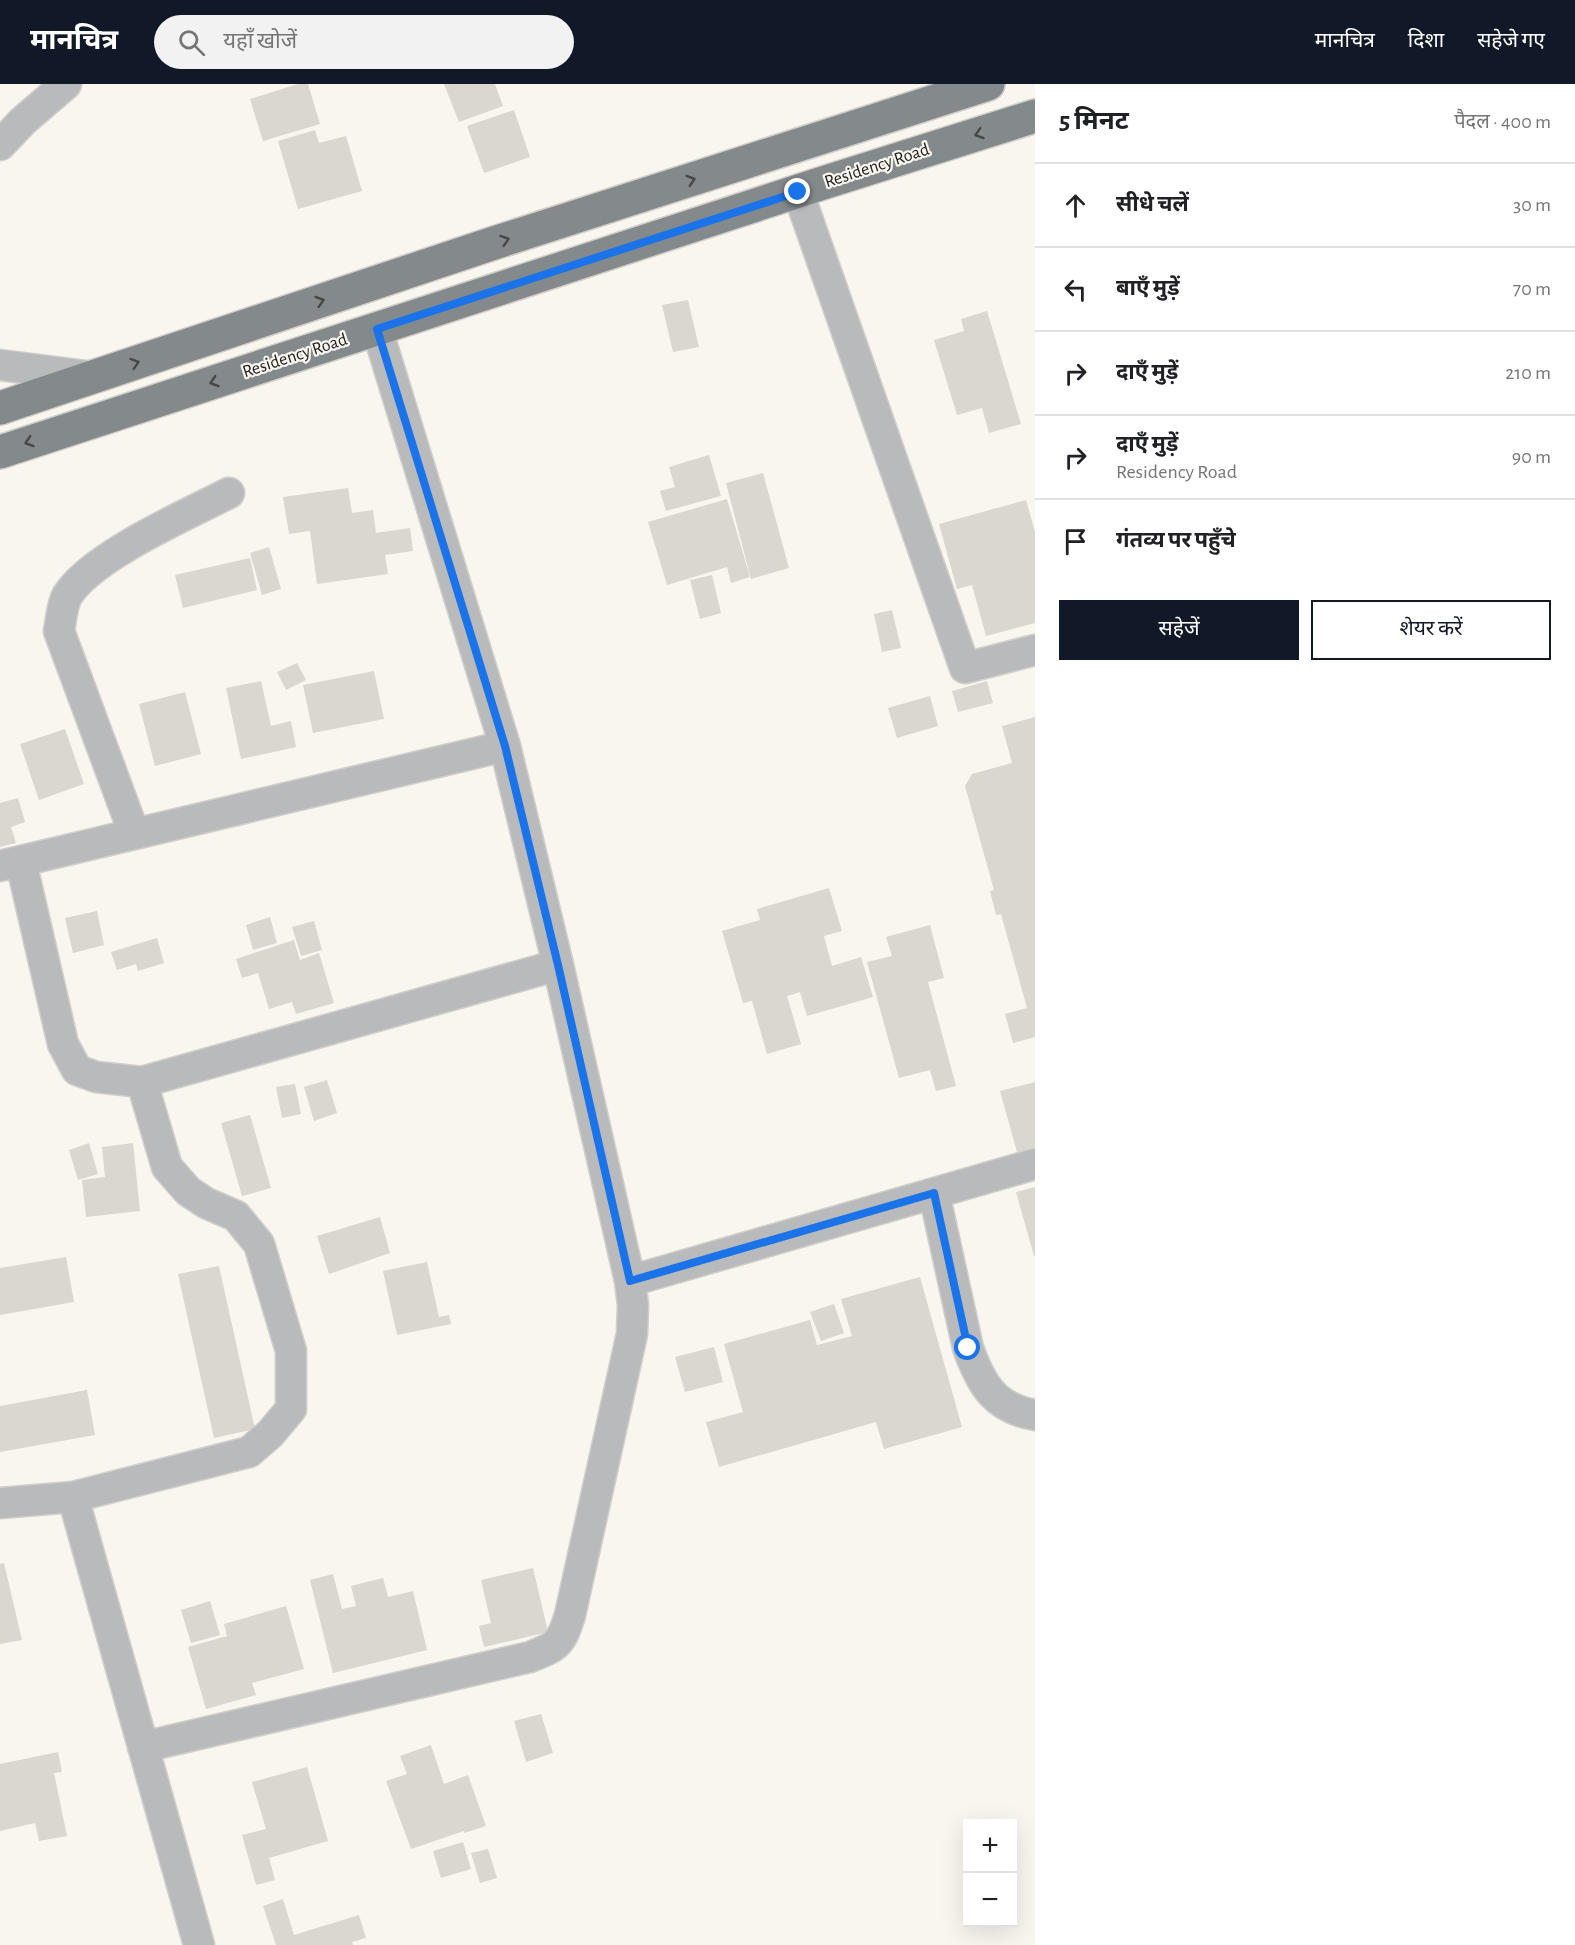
<!DOCTYPE html>
<html lang="hi">
<head>
<meta charset="utf-8">
<style>
  body { margin:0; font-family:"Alegreya Sans","Noto Sans Devanagari",sans-serif; background:#f2f2f2; color:#202124 }
  .controls { position:absolute; right:18px; bottom:18px; display:grid; overflow:hidden; border-radius:0px; box-shadow:0 6px 24px #0002 }
  .controls button { width:54px; height:54px; display:grid; place-items:center; padding:0; border:0; border-bottom:2px solid #e0e0e0; background:#fff; color:#202124; font:30px sans-serif }
  .stop { position:absolute; width:18px; height:18px; margin:-14px; border:4px solid #1a73e8; border-radius:50%; background:#fff }
  .stop.end { background:#1a73e8; border-color:#fff; box-shadow:0 2px 6px #0008 }
  .list { margin:0; padding:0; list-style:none }
  h2 { display:flex; justify-content:space-between; align-items:center; height:78px; margin:0; padding:0 24px; font-size:26px }
  h2 small { font-size:20px; font-weight:400; color:#757577 }
  .list li { display:grid; grid-template-columns:39px 1fr auto; gap:18px; align-items:center; box-sizing:border-box; height:84px; padding:0 24px; border-top:2px solid #e0e0e0 }
  .list b { display:block; font-size:22px; white-space:nowrap }
  .list p { margin:0; font-size:20px; white-space:nowrap; color:#757577 }
  .list em { font-size:20px; font-style:normal; color:#757577 }
  .actions { display:flex; gap:12px; padding:18px 24px }
  .actions a { flex:1; padding:14px 0; border:2px solid #111827; border-radius:0px; text-align:center; font-size:21px; color:#111827 }
  .actions .main { background:#111827; color:#fff }
  .icon { flex:none; width:33px; height:33px; fill:none; stroke:currentColor; stroke-width:2; stroke-linecap:round; stroke-linejoin:round }
  .map { position:relative; flex:none; width:1035px; height:1861px; overflow:hidden }
  header { display:flex; align-items:center; gap:36px; box-sizing:border-box; height:84px; padding:0 30px; background:#111827; color:#fff }
  header strong { font-size:28px }
  nav { display:flex; gap:33px; margin-inline-start:auto; font-size:21px }
  .search { width:420px; height:54px; background:#f2f2f2; display:flex; align-items:center; gap:15px; box-sizing:border-box; padding:0 21px; border-radius:33px; color:#757577; font-size:22px }
  main { display:flex }
  aside { flex:1; background:#fff }
  .map>svg:first-child { display:block }
  .building { fill:#dad6d0 }
  .lines { fill:none; stroke-linecap:round; stroke-linejoin:round }
  .minor-casing { stroke:#d2cfca; stroke-width:33 }
  .major-casing { stroke:#d2cfca; stroke-width:36 }
  .minor { stroke:#b8babc; stroke-width:30 }
  .major { stroke:#84898c; stroke-width:33 }
  .oneway { stroke:#454646 }
  .route { stroke:#1a73e8; stroke-width:8 }
  .labels { text-anchor:middle; dominant-baseline:central; stroke-width:4.5; stroke-linejoin:round; paint-order:stroke }
  .street-label { font-size:18px; fill:#232220; stroke:#f9f5ef }
</style>
</head>
<body>
<header>
<strong>मानचित्र</strong>
<div class="search"><svg class="icon" aria-label="search" viewBox="0 0 24 24"><circle cx="10" cy="10" r="6"/><path d="M15 15l6 6"/></svg>यहाँ खोजें</div>
<nav><a>मानचित्र</a><a>दिशा</a><a>सहेजे गए</a></nav>
</header>
<main>
<div class="map">
<svg width="1035" height="1861" viewBox="0 0 1035 1861">
  <rect width="100%" height="100%" fill="#f9f5ef"/>
  <path class="building" d="M298,0H308L320,40L263,57L250,15Z
    M444,0H495L503,22L459,38Z
    M514,26L530,73L484,89L467,42Z
    M315,46L319,59L346,52L362,107L298,125L278,57Z
    M688,216L699,263L673,268L662,221Z
    M987,227L1021,340L989,349L982,324L957,331L934,256L964,247L961,235Z
    M709,371L721,412L666,427L660,407L675,403L669,383Z
    M763,389L789,484L751,495L726,399Z
    M348,404L352,429L373,426L376,449L410,444L413,467L385,471L388,490L317,500L310,447L289,450L283,413Z
    M727,415L750,493L731,499L727,483L667,501L648,438Z
    M1026,416L1035,448V539L986,552L972,501L957,505L939,440Z
    M269,463L281,505L262,511L250,469Z
    M250,474L257,506L183,524L175,491Z
    M712,491L721,529L700,535L690,496Z
    M892,526L901,564L882,568L874,530Z
    M297,579L306,596L286,606L277,588Z
    M374,587L384,635L313,649L303,601Z
    M261,597L271,642L291,637L296,663L241,675L226,604Z
    M987,597L993,619L958,628L952,607Z
    M185,608L201,670L155,682L139,620Z
    M930,612L938,642L897,654L888,624Z
    M1035,633V953L1013,959L1005,930L1027,924L1001,830L996,831L990,807L994,806L965,702L972,690L1012,679L1002,642Z
    M65,645L84,700L39,716L20,660Z
    M18,714L25,738L11,743L16,759L0,763V719Z
    M829,804L842,847L824,852L832,882L861,873L873,913L807,932L800,908L787,912L801,960L767,970L752,917L743,919L722,847L760,836L757,825Z
    M97,827L104,861L73,869L65,834Z
    M270,833L277,859L253,866L246,841Z
    M314,837L322,866L301,872L292,843Z
    M930,841L944,894L928,898L956,1002L936,1007L930,986L899,994L867,878L892,872L886,853Z
    M157,854L164,879L138,887L136,880L117,886L111,868Z
    M294,856L300,876L319,869L334,919L296,930L292,918L269,925L258,889L242,894L236,875Z
    M327,996L337,1029L314,1037L304,1003Z
    M1035,998V1064L1017,1068L1000,1007Z
    M295,1000L301,1030L282,1034L276,1003Z
    M250,1031L271,1104L242,1112L221,1039Z
    M89,1059L98,1090L78,1096L69,1066Z
    M133,1059L140,1127L86,1133L82,1096L105,1093L102,1063Z
    M1035,1103V1172H1034L1016,1108Z
    M380,1133L390,1169L329,1190L317,1152Z
    M66,1173L74,1218L0,1231V1184Z
    M427,1178L439,1233L449,1231L451,1240L397,1251L383,1187Z
    M219,1182L255,1345L214,1354L178,1190Z
    M920,1193L962,1343L884,1365L876,1338L719,1383L706,1338L743,1328L724,1260L810,1236L817,1261L852,1252L841,1215Z
    M834,1220L844,1249L821,1257L810,1228Z
    M714,1263L723,1298L685,1308L675,1273Z
    M87,1306L95,1351L0,1368V1322Z
    M4,1479L22,1556L0,1560V1480Z
    M533,1484L548,1548L484,1563L479,1542L491,1539L481,1496Z
    M333,1490L342,1525L356,1522L351,1502L383,1494L388,1513L413,1507L427,1566L333,1589L310,1496Z
    M210,1517L220,1551L191,1559L181,1526Z
    M286,1522L304,1585L252,1599L256,1611L206,1625L188,1563L227,1552L224,1540Z
    M541,1630L553,1669L526,1678L514,1637Z
    M431,1661L444,1700L468,1691L486,1742L464,1749V1747L411,1765L386,1697L407,1690L400,1672Z
    M58,1668L62,1688L54,1689L67,1752L39,1757L35,1739L0,1747V1680Z
    M307,1683L328,1757L269,1774L275,1796L256,1801L242,1751L266,1745L252,1698Z
    M463,1758L471,1785L441,1794L433,1767Z
    M488,1765L497,1794L480,1799L471,1769Z
    M283,1815L294,1851L359,1831L366,1854L352,1858L353,1861H276L263,1822Z"/>
  <g class="lines">
    <defs>
      <path id="minor" d="M0,61L23,37L66,0
        M798,108L965,584L1035,566
        M0,281L94,293
        M134,749L59,547C61,537 62,521 67,512C90,473 188,430 229,409
        M21,778L63,960L77,986L96,993L142,998L558,881
        M0,782L505,662
        M934,1109L968,1264C981,1300 994,1324 1035,1331
        M630,1197L1035,1080
        M73,1413L249,1368L270,1350L291,1325V1267L259,1160L236,1132L206,1119L188,1107L167,1083L142,998
        M0,1419L73,1413L199,1861
        M143,1663L530,1573C558,1562 561,1560 570,1531L632,1250L633,1221L630,1197L558,881L505,662L377,245"/>
      <path id="major" d="M0,324L491,160L988,0
        M0,368L826,98L1035,32"/>
    </defs>
    <use href="#minor" class="minor-casing"/>
    <use href="#major" class="major-casing"/>
    <use href="#minor" class="minor"/>
    <use href="#major" class="major"/>
  </g>
  <defs><path id="oneway-chevron" d="M-2-3.5L2.5 0L-2 3.5" fill="none" stroke-width="1.6" stroke-linecap="round" stroke-linejoin="round" transform="scale(1.5)"/></defs>
  <g class="oneway">
    <use href="#oneway-chevron" transform="translate(979 50) rotate(162)"/>
    <use href="#oneway-chevron" transform="translate(691 96) rotate(-18)"/>
    <use href="#oneway-chevron" transform="translate(505 156) rotate(-18)"/>
    <use href="#oneway-chevron" transform="translate(320 217) rotate(-18)"/>
    <use href="#oneway-chevron" transform="translate(135 279) rotate(-18)"/>
    <use href="#oneway-chevron" transform="translate(214 298) rotate(162)"/>
    <use href="#oneway-chevron" transform="translate(29 358) rotate(162)"/>
  </g>
  <g class="lines">
    <path class="route" d="M798,108L377,245L505,662L558,881L630,1197L934,1109L968,1264"/>
  </g>
  <g class="labels">
    <g class="street-label">
      <text transform="translate(877 82) rotate(-18)">Residency Road</text>
      <text transform="translate(295 272) rotate(-18)">Residency Road</text>
    </g>
  </g>
</svg>
<div class="controls">
<button>+</button>
<button>−</button>
</div>
<div class="stop" style="left:968px;top:1264px"></div>
<div class="stop end" style="left:798px;top:108px"></div>
</div>
<aside>
<h2>5 मिनट<small>पैदल · 400 m</small></h2>
<ul class="list">
<li><svg class="icon" aria-label="ahead" viewBox="0 0 24 24"><path d="M12 20V5M6 11l6-6 6 6"/></svg><div><b>सीधे चलें</b></div><em>30 m</em></li>
<li><svg class="icon" aria-label="left" viewBox="0 0 24 24"><path d="M17 20v-9H6M10 6l-5 5 5 5"/></svg><div><b>बाएँ मुड़ें</b></div><em>70 m</em></li>
<li><svg class="icon" aria-label="right" viewBox="0 0 24 24"><path d="M7 20v-9h11M14 6l5 5-5 5"/></svg><div><b>दाएँ मुड़ें</b></div><em>210 m</em></li>
<li><svg class="icon" aria-label="right" viewBox="0 0 24 24"><path d="M7 20v-9h11M14 6l5 5-5 5"/></svg><div><b>दाएँ मुड़ें</b><p>Residency Road</p></div><em>90 m</em></li>
<li><svg class="icon" aria-label="arrive" viewBox="0 0 24 24"><path d="M6 21V4h12l-3 4 3 4H6"/></svg><div><b>गंतव्य पर पहुँचे</b></div></li>
</ul>
<div class="actions"><a class="main">सहेजें</a><a>शेयर करें</a></div>
</aside>
</main>
</body>
</html>
